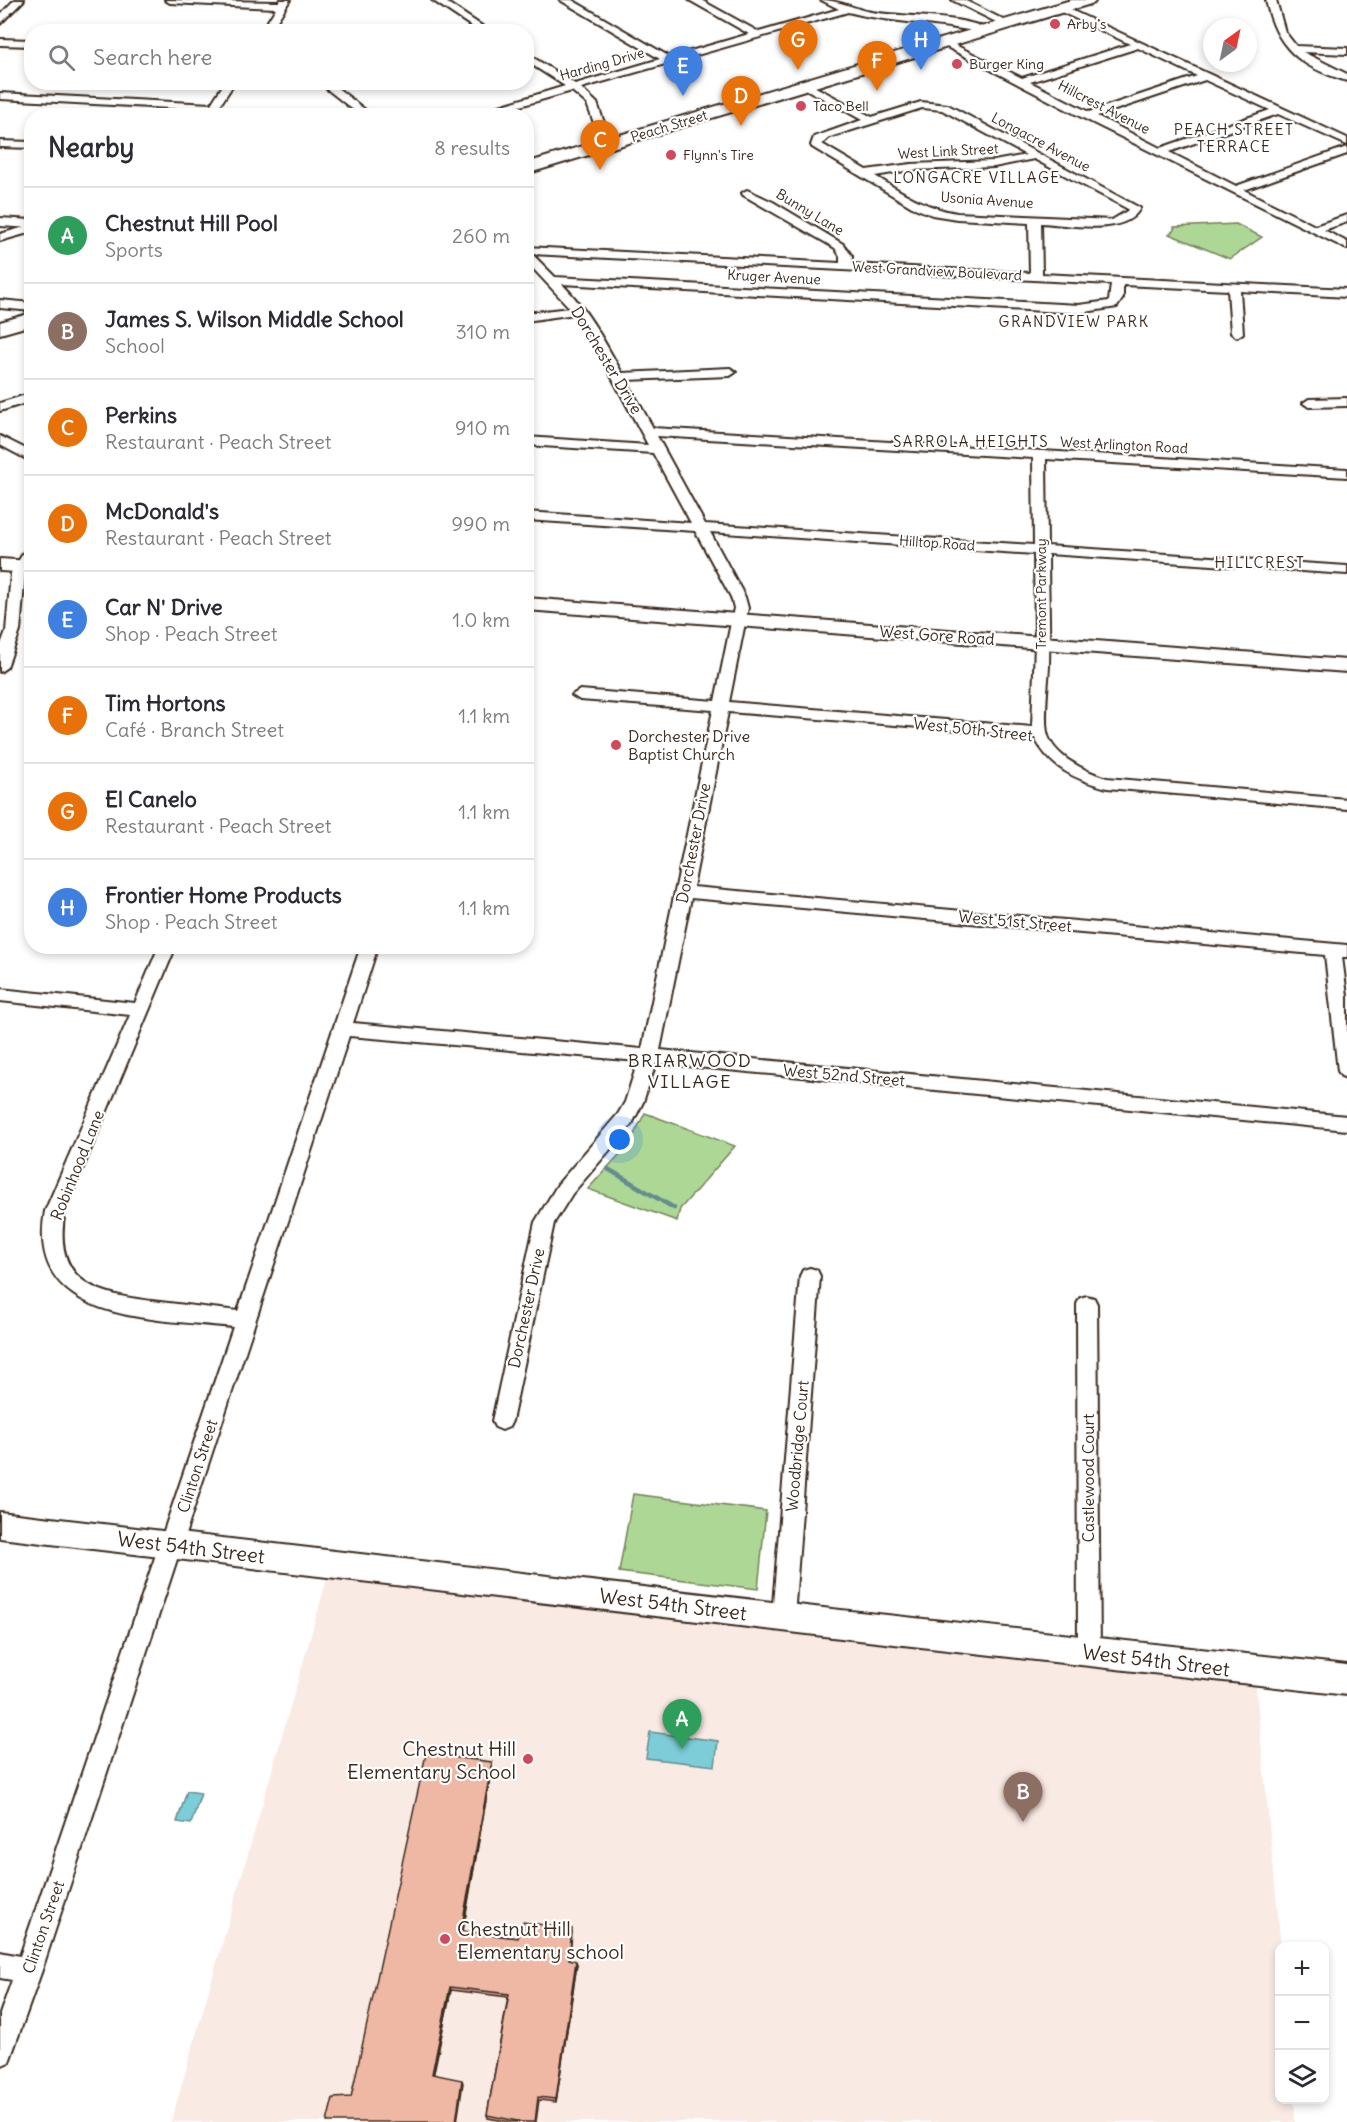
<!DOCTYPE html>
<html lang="en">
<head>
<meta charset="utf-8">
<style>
  body { margin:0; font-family:Delius,sans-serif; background:#f2f2f3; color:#2b2b33 }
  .controls { position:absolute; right:18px; bottom:18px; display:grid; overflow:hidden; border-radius:12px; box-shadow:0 3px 9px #0003 }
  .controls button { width:54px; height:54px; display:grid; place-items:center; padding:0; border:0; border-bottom:2px solid #e1e1e2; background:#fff; color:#2b2b33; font:30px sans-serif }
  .compass { position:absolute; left:1203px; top:18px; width:54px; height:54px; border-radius:50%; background:#fff; box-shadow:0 3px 9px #0003; rotate:33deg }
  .you { position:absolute; left:620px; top:1140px; width:21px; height:21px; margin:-15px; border:4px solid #fff; border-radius:50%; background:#1a73e8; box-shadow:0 0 0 9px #1a73e833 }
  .badge { display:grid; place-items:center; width:39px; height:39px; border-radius:50%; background:#d1495b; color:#fff; font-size:20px; font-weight:700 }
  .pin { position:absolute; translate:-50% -50px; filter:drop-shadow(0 2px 3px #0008) }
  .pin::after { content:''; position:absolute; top:32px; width:21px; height:18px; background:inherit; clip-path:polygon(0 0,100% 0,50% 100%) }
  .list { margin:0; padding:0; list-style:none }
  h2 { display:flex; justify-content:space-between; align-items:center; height:78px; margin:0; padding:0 24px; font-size:26px }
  h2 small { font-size:20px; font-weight:400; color:#7c7c81 }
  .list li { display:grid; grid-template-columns:39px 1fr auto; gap:18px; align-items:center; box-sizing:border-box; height:96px; padding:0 24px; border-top:2px solid #e1e1e2 }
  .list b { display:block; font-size:22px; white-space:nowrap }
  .list p { margin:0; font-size:20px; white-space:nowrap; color:#7c7c81 }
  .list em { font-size:20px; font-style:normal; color:#7c7c81 }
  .icon { flex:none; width:33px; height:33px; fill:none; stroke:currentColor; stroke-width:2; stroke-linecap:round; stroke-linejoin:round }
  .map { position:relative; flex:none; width:1347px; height:2122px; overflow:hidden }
  .search { position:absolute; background:#fff; box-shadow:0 3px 9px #0003; left:24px; top:24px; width:510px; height:66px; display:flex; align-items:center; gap:15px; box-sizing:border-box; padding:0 21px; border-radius:24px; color:#7c7c81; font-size:22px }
  .panel { position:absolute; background:#fff; box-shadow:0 3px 9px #0003; left:24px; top:108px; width:510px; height:846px; border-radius:24px }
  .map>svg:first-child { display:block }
  .built { fill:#faeae4 }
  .green { fill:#add795; stroke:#74805a; stroke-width:1.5 }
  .water { fill:#7dcdd8; stroke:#638c8e; stroke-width:1.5 }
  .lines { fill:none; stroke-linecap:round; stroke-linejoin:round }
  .stream { stroke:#638c8e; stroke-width:4.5 }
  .minor-casing { stroke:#3b2a1e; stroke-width:4 }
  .tertiary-casing { stroke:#3b2a1e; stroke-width:4 }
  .primary-casing { stroke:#3b2a1e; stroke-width:4 }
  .minor { fill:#fff; fill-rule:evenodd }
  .tertiary { fill:#fff; fill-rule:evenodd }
  .primary { fill:#fff; fill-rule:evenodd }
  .wall { fill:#ce9e8e; stroke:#3b2a1e; stroke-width:1.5 }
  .shaded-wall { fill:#a78174; stroke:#3b2a1e; stroke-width:1.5 }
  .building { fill:#efb8a5; stroke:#3b2a1e; stroke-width:1.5 }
  .poi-dot { fill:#d1495b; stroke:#fff; stroke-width:2 }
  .labels { text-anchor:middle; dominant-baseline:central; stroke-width:4.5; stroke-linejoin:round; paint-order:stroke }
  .far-poi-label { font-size:14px; fill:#3b2a1e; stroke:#fff; text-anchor:start }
  .far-street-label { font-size:14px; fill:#3b2a1e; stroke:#fff }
  .far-neighbourhood-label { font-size:15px; letter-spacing:1.5px; fill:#3b2a1e; stroke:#fff }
  .street-label { font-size:16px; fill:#3b2a1e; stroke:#fff }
  .poi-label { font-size:16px; fill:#3b2a1e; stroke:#fff; text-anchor:start }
  .neighbourhood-label { font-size:18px; letter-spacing:1.5px; fill:#3b2a1e; stroke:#fff }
  .near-street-label { font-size:20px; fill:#3b2a1e; stroke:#fff }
  .near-poi-label { font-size:20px; fill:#3b2a1e; stroke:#fff; text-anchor:end }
</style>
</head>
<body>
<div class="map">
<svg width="1347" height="2122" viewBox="0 0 1347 2122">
  <rect width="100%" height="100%" fill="#fff"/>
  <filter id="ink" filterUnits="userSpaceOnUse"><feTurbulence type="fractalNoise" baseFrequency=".0167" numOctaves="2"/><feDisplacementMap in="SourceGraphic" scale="12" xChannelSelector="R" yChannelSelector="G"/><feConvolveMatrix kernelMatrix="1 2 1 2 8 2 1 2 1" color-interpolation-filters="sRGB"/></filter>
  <g filter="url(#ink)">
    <path class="built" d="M329,1572L1255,1679L1281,1946L1280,2100H1294L1295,2122H171Z"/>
    <path class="green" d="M1236,224L1262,237L1230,259L1169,234L1174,230V227Z
      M645,1113L735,1146L680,1209L677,1221L588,1189L629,1144Z
      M633,1494L766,1511L758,1589L619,1572Z"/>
    <path class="water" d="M650,1732L718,1741L715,1766L646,1758Z
      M187,1791L201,1793L191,1824L177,1822Z"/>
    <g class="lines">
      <path class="stream" d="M608,1169L674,1208"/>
      <defs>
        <path id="minor" d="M14,0H24L0,24V15Z
          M165,0L279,2L280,0H290L270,32H261L276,8L170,3Z
          M432,0H443L491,32H480Z
          M560,0H572L670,57L749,34L689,0H701L759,32L839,9L821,0C837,0 851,7 866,11C898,18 966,14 990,31L985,34C940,22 893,24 848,12L581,88L597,103L607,131L619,143L614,146L598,134L587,104L572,91L485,116H467L565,86L526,61V53L575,84L660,59Z
          M952,0H964L1012,24L1004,26Z
          M1266,0H1276L1285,32L1296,46L1347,48V54L1303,52L1347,74V81C1300,67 1276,48 1266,0Z
          M1060,5L1347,138V145L1278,114L1169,152L1236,186L1347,147V154L1244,190L1315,226L1347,215V222L1324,230L1347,242V249L1083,118L939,43L947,41L1022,78L1130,44L1057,10V6ZM1138,48L1197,76L1089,112L1030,82ZM1205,80L1270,110L1160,148L1097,116Z
          M0,39L32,40V46L0,45Z
          M225,82H235L213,116H203L207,110L0,99V93L211,104Z
          M318,82H330L373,116H361Z
          M806,82L872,117L921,102L948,105L1140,208C1126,237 1067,224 1041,223L1042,274L1347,289V297L1240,291L1243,333L1237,337L1231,333L1228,290L1123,285V298L1117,307L1079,313L562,284C588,310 604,341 622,373L730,368L736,372L730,376L626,380L653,428L1347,469V477L1046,459L1047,546L1347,566V574L1048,554C1048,592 1050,629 1049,666C1048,684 1044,716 1047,732C1052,756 1086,772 1107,778L1347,799V809L1107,788C1076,780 1048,767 1034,736L728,712L693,887L1347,945V957H1342L1347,996V1078L1341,1076L1338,1071L1325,955L691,898L660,1050L1347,1116V1130L656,1063L643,1102L632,1124L572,1194L554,1223L512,1421L509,1427L502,1430L495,1427L492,1421L535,1222L558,1184L618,1114L625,1102L638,1061L349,1036L42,1970L9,2062L0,2066V2014L12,1980L0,1978V1952L20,1956L233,1327C157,1318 24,1325 45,1211L130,1015L0,1001V989L135,1003L159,946H176L65,1211C51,1286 100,1295 160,1302C186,1305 212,1308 238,1311L361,946H378L353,1023L642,1049L713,710L580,700L572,695L580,690L715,701L734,608L731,597L695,531L526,520V512L691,523L653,453L526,445V437L648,445L586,329L575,314L526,321V313L570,308L526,261V247L840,263V256L835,248L743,195L742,193L747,190L773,202L843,244L852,256V264L1030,273L1029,223L957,219L932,215L912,207L812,147L811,145L814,137L862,120L802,87V83ZM922,108L942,110L1026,155L994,161L911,164L866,170L822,144L830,137ZM1034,159L1128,209L1127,211L1112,220L957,213C925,208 902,192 875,176L911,170L994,167ZM532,254L1111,284L1109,301L1079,305L555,277ZM657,436L1033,458L1034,545L705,524ZM710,532L1034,554L1035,643L1032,727L729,702L748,608L745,597Z
          M0,141L32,142V148L0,147Z
          M32,225V232L0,241V234Z
          M0,300L32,303V311L0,308Z
          M32,393V401L0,411V403Z
          M1347,398V406L1309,407L1303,403L1309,399Z
          M0,436L32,452V462L0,445Z
          M32,546V562L25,573L20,631L7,667L0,672V647L6,631L11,573L27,547Z
          M810,1268L817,1270L820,1276L794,1617L791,1624L783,1627L775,1624L772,1617L800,1276L803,1270Z
          M1087,1296L1094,1298L1097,1304L1100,1651L1097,1659L1089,1662L1081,1659L1078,1651L1077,1304L1080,1298Z"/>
        <path id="tertiary" d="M0,218L32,220V228L0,226Z
          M0,559L32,561V573L0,571Z
          M526,598L1347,660V672L526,610Z
          M0,1512L832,1609L1347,1665V1695L832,1637L0,1538Z"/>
        <path id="primary" d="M1071,0H1096L1094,3L526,174V163Z
          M32,313V325L0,334V322Z"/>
      </defs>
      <use href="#minor" class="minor-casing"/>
      <use href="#tertiary" class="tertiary-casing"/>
      <use href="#primary" class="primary-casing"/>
      <use href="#minor" class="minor"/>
      <use href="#tertiary" class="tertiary"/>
      <use href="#primary" class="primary"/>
    </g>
    <path class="wall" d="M492,1762V1766L463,1931L518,1938L572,1932L570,1959L577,1964L556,2102L539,2100L536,2122H509L488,2118L487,2115L508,1997L451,1990L433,2074L463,2083L351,2097Z"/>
    <path class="shaded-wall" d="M492,1762V1766L462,1935L461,1931Z
      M576,1961L577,1964L556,2102V2099Z
      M450,1987L451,1990L433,2077L432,2074Z
      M462,2080L463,2083L457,2122H456Z"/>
    <path class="building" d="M426,1754L492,1762L461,1931L518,1938L523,1922L572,1929L569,1959L576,1961L556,2099L538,2097L535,2122H522L487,2115L509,1994L450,1987L432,2074L462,2080L456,2122H327L333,2098L351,2097Z"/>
  </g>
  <g class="poi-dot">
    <circle cx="1055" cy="24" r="6"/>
    <circle cx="957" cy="64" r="6"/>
    <circle cx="801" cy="106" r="6"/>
    <circle cx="671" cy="155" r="6"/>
    <circle cx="616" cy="745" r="6"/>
    <circle cx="528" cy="1759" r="6"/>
    <circle cx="445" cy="1939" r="6"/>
  </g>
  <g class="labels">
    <g class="far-poi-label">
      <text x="1067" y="24">Arby's</text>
      <text x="969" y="64">Burger King</text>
      <text x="813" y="106">Taco Bell</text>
      <text x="683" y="155">Flynn's Tire</text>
    </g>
    <g class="far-street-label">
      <text transform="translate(602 64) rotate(-16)">Harding Drive</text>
      <text transform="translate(1104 107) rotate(27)">Hillcrest Avenue</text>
      <text transform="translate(669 126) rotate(-17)">Peach Street</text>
      <text transform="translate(1041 142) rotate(28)">Longacre Avenue</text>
      <text transform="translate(948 151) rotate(-3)">West Link Street</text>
      <text transform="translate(987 200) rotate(4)">Usonia Avenue</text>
      <text transform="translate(810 212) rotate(31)">Bunny Lane</text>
      <text transform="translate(937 271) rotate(3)">West Grandview Boulevard</text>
      <text transform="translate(774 277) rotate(3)">Kruger Avenue</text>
      <text transform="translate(1124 445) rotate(3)">West Arlington Road</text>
      <text transform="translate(937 543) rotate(4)">Hilltop Road</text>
      <text transform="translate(1041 594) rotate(-90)">Tremont Parkway</text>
    </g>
    <g class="far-neighbourhood-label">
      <text x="1234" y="129">PEACH STREET<tspan x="1234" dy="17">TERRACE</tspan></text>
      <text x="977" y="177">LONGACRE VILLAGE</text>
      <text x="1074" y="321">GRANDVIEW PARK</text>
      <text x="971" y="441">SARROLA HEIGHTS</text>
      <text x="1260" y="562">HILLCREST</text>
    </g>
    <g class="street-label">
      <text transform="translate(607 360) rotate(59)">Dorchester Drive</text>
      <text transform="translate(937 635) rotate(4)">West Gore Road</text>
      <text transform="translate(973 729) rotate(6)">West 50th Street</text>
      <text transform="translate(693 843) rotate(-79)">Dorchester Drive</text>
      <text transform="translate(1015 921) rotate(5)">West 51st Street</text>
      <text transform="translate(844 1075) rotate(5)">West 52nd Street</text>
      <text transform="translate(77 1165) rotate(-68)">Robinhood Lane</text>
      <text transform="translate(526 1308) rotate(-78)">Dorchester Drive</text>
      <text transform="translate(797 1446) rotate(-85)">Woodbridge Court</text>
      <text transform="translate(197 1466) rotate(-72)">Clinton Street</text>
      <text transform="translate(1088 1478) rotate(-90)">Castlewood Court</text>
      <text transform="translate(43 1927) rotate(-71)">Clinton Street</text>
    </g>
    <g class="poi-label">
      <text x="628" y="736">Dorchester Drive<tspan x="628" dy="18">Baptist Church</tspan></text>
    </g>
    <g class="neighbourhood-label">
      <text x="690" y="1060">BRIARWOOD<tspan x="690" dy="21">VILLAGE</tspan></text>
    </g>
    <g class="near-street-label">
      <text transform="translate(191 1547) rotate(7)">West 54th Street</text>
      <text transform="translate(673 1604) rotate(7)">West 54th Street</text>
      <text transform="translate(1156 1660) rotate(7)">West 54th Street</text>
    </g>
    <g class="near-poi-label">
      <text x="516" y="1748">Chestnut Hill<tspan x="516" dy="23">Elementary School</tspan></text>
      <text x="457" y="1928" text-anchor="start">Chestnut Hill<tspan x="457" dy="23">Elementary school</tspan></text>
    </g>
  </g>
</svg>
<div class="controls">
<button>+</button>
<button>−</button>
<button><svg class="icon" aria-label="layers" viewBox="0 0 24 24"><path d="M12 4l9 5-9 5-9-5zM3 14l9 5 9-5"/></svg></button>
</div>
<svg class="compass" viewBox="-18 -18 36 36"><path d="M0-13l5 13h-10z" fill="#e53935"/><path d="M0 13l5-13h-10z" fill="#7c7c81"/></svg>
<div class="you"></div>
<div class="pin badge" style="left:682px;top:1749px;background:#2e9e5b">A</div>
<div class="pin badge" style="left:1023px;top:1822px;background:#8d6e63">B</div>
<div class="pin badge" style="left:600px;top:170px;background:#e8710a">C</div>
<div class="pin badge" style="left:741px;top:126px;background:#e8710a">D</div>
<div class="pin badge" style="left:683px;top:96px;background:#3f7fe0">E</div>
<div class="pin badge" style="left:877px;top:91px;background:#e8710a">F</div>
<div class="pin badge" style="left:798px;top:70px;background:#e8710a">G</div>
<div class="pin badge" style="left:921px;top:70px;background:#3f7fe0">H</div>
<div class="search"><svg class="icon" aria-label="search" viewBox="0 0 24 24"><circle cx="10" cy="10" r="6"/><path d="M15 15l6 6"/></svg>Search here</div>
<section class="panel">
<h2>Nearby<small>8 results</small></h2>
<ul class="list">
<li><span class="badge" style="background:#2e9e5b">A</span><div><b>Chestnut Hill Pool</b><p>Sports</p></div><em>260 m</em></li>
<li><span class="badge" style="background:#8d6e63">B</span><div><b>James S. Wilson Middle School</b><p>School</p></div><em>310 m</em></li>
<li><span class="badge" style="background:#e8710a">C</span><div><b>Perkins</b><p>Restaurant · Peach Street</p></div><em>910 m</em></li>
<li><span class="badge" style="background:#e8710a">D</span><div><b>McDonald's</b><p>Restaurant · Peach Street</p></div><em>990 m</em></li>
<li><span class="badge" style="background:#3f7fe0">E</span><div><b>Car N' Drive</b><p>Shop · Peach Street</p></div><em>1.0 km</em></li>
<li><span class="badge" style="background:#e8710a">F</span><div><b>Tim Hortons</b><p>Café · Branch Street</p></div><em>1.1 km</em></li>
<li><span class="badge" style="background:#e8710a">G</span><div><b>El Canelo</b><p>Restaurant · Peach Street</p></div><em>1.1 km</em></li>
<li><span class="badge" style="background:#3f7fe0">H</span><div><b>Frontier Home Products</b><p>Shop · Peach Street</p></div><em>1.1 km</em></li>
</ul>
</section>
</div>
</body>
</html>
